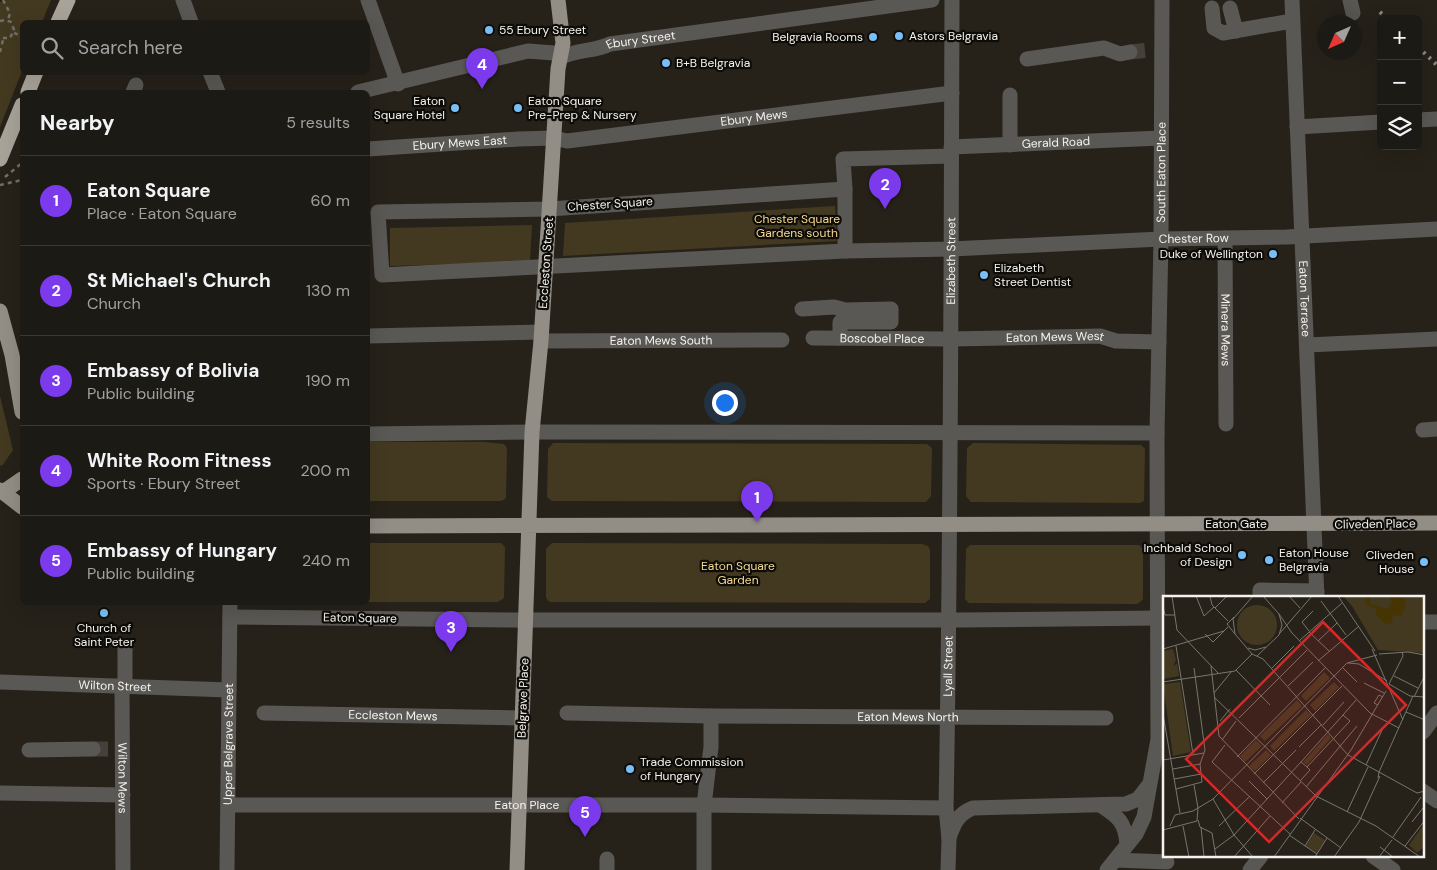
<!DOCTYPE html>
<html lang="en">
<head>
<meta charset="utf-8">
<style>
  body { margin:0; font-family:"DM Sans",sans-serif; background:#292722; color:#f1f3f6 }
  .controls { position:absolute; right:15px; top:15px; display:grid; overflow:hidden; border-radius:8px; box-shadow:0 5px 20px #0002 }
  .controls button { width:45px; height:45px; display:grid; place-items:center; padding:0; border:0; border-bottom:1px solid #3a3834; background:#1c1a14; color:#f1f3f6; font:25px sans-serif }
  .compass { position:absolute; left:1317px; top:15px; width:45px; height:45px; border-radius:50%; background:#1c1a14; box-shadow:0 5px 20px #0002; rotate:225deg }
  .you { position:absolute; left:724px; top:402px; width:18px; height:18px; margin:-12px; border:4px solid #fff; border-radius:50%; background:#1a73e8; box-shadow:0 0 0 8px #1a73e833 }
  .badge { display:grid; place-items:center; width:32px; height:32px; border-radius:50%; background:#7c3aed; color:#fff; font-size:16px; font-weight:700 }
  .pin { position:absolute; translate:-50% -41px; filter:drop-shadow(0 1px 2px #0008) }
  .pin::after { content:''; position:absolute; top:26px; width:18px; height:15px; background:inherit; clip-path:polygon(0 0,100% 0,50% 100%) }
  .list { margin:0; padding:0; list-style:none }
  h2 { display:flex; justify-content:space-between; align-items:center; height:65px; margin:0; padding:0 20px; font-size:21px }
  h2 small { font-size:16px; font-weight:400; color:#a0a1a0 }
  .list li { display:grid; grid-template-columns:32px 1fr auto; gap:15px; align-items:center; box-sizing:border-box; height:90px; padding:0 20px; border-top:1px solid #3a3834 }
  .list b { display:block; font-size:19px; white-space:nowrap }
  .list p { margin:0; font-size:16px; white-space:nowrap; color:#a0a1a0 }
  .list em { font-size:16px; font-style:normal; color:#a0a1a0 }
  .icon { flex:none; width:28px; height:28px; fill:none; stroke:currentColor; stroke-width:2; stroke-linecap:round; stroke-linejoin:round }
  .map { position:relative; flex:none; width:1437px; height:870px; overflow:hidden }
  .search { position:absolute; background:#1c1a14; box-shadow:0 5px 20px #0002; left:20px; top:20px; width:350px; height:55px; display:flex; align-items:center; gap:12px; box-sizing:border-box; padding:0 18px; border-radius:8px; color:#a0a1a0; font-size:19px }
  .panel { position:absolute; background:#1c1a14; box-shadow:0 5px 20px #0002; left:20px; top:90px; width:350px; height:515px; border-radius:8px }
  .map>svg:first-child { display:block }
  .green { fill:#433920 }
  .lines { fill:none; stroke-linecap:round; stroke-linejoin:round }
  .minor-tunnel { stroke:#45413a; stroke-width:15; stroke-dasharray:15 8; stroke-linecap:butt }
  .path { stroke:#726f67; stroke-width:2.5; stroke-dasharray:4 4; stroke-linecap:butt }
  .minor { stroke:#5a5854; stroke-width:15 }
  .major { stroke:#928e85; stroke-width:15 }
  .highway { stroke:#a8a399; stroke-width:15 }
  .rail { stroke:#8c8982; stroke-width:4; stroke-dasharray:2.5 5; stroke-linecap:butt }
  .poi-dot { fill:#78bff7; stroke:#0d0c08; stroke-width:2 }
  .labels { text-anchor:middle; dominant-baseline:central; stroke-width:4.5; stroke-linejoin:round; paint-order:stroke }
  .poi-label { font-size:12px; fill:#f5f3ed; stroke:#0d0c08; text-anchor:start }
  .street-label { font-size:12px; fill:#f5f3ed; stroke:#0d0c08 }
  .park-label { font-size:12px; fill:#f6d88e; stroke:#0d0c08 }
  .inset-road { fill:none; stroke:#79766e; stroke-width:1 }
  .view { fill:#d62828; fill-opacity:0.15; stroke:#d62828; stroke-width:2.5 }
  .inset-edge { fill:none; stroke:#f5f3ed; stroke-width:2.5 }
</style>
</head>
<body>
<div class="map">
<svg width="1437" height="870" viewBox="0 0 1437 870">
  <rect width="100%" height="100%" fill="#26221a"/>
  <path class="green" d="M6,0H51L42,22H22V71L0,127V2Z
    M835,206L837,241L563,256L565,223Z
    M532,225L530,262L390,266V228Z
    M0,396L13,450L2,466L0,465Z
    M368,442H485L504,444L507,448L506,497L504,500L500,501H368Z
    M553,443L927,444L932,448L931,496L926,502L552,501L547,497L548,449Z
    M973,443L1141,445L1145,449L1144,501L1140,503L971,502L966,496L967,448Z
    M368,543H501L505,547L504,598L498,602H368Z
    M552,543L922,544L928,546L930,550V599L925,603L551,602L548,601L546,597V549Z
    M970,545H1139L1142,548L1143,552V599L1140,602L1137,604L969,603L965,599L966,549Z"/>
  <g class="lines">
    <path class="minor-tunnel" d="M1130,52L1150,50
      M93,749H123"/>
    <path class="path" d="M3,0L10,13L8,20
      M0,21L5,20L11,22L14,30L10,38H0
      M14,33L22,36
      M0,52L3,40
      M5,177L22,163
      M0,185L22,180"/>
    <g class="minor">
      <path d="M183,0L191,22"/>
      <path d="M368,0L398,84"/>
      <path id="s1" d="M1292,0L1317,598"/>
      <path d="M1350,0L1353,13"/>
      <path d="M1212,8L1214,28L1223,33L1292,21"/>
      <path d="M1230,8L1236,31"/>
      <path d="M1027,59L1104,48L1120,54L1130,52"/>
      <path d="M210,72L218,92"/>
      <path d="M133,92L136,85"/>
      <path id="s2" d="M358,92L528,51L554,53L560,58C576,49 594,52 610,44L932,0"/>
      <path d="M1418,120L1437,119"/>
      <path d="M1297,127L1381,122"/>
      <path d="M1010,145V95"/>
      <path id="s3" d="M951,147L1161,138"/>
      <path id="s4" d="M368,149L519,139L554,138L567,141L952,93"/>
      <path d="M845,189V251L382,275L378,212L549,209Z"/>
      <path d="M845,189L843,159L951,156"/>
      <path id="s5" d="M1225,238L1226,424"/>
      <path id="s6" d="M845,251L951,249L1161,239L1287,237L1437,229"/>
      <path d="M802,309L834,307L845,310L891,309V322H840V338"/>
      <path d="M368,336L541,332"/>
      <path id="s7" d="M813,338L950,339L1100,336L1116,341L1159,342"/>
      <path id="s8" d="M541,341L782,340"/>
      <path d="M1307,345L1437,339"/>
      <path d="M1423,430L1437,429"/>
      <path d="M368,434L532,432L1157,433"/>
      <path d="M1260,598V590L1317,591"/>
      <path d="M230,617L512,620H959L1159,618"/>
      <path d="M1423,622H1437"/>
      <path id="s9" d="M0,682L229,690"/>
      <path id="s10" d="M122,687L123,870"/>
      <path d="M125,687V646"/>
      <path id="s11" d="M264,713L522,718"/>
      <path id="s12" d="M567,713L711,716L1106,718"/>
      <path d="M1423,732L1437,713"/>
      <path d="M29,750L93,749"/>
      <path d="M1423,791L1437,801"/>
      <path d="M0,793L123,795"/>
      <path id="s13" d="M228,805H704L946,808"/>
      <path d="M1100,805C1119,817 1125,822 1127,844"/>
      <path d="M949,838C954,823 958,814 973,808L1126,804L1138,799L1149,785"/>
      <path d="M1373,856L1393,870"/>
      <path d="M1115,860L1167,862"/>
      <path id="s14" d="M227,870L230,602"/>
      <path d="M607,870V859"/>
      <path d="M704,870V805L711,747V716"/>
      <path id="s15" d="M948,870L949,839L946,808C951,539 951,269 952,0"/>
      <path id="s16" d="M1107,870L1136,834L1144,817L1158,739L1157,433L1161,239L1162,0"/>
      <path d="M1250,870L1261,856"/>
    </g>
    <path class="major" d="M0,311L12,355L22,412
      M0,490L22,507
      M3,492L22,479
      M368,526L1437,523
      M517,870L532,432L541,341L558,69L563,43L558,0"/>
    <path class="highway" d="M58,22L68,0
      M28,92L36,72
      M0,159L22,105"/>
    <path class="rail" d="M1380,12L1388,19
      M1418,47L1437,65"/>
  </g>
  <g class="poi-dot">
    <circle cx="489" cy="30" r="5"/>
    <circle cx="899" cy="36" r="5"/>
    <circle cx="873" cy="37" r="5"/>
    <circle cx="666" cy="63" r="5"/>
    <circle cx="455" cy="108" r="5"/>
    <circle cx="518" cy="108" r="5"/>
    <circle cx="1273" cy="254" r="5"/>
    <circle cx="984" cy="275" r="5"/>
    <circle cx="1242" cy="555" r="5"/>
    <circle cx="1269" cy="560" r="5"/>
    <circle cx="1424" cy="562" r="5"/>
    <circle cx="104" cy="613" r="5"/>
    <circle cx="630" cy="769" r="5"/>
  </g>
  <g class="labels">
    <g class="poi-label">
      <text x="499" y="30">55 Ebury Street</text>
      <text x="909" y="36">Astors Belgravia</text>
      <text x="863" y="37" text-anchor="end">Belgravia Rooms</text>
      <text x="676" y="63">B+B Belgravia</text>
      <text x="445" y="101" text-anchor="end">Eaton<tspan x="445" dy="14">Square Hotel</tspan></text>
      <text x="528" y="101">Eaton Square<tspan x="528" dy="14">Pre-Prep &amp; Nursery</tspan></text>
      <text x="1263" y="254" text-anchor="end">Duke of Wellington</text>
      <text x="994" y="268">Elizabeth<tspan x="994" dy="14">Street Dentist</tspan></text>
      <text x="1232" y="548" text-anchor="end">Inchbald School<tspan x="1232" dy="14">of Design</tspan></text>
      <text x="1279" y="553">Eaton House<tspan x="1279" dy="14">Belgravia</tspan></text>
      <text x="1414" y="555" text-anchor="end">Cliveden<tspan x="1414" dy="14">House</tspan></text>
      <text x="104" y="628" text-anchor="middle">Church of<tspan x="104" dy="14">Saint Peter</tspan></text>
      <text x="640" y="762">Trade Commission<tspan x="640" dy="14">of Hungary</tspan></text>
    </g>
    <g class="street-label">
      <text stroke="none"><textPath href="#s2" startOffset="292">Ebury Street</textPath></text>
      <text stroke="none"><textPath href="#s4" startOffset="388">Ebury Mews</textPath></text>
      <text stroke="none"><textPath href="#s4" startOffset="92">Ebury Mews East</textPath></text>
      <text stroke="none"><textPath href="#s3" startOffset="105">Gerald Road</textPath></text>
      <text stroke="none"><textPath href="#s16" startOffset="711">South Eaton Place</textPath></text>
      <text transform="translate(610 204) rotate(-4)">Chester Square</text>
      <text stroke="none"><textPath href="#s6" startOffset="349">Chester Row</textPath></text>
      <text stroke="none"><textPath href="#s15" startOffset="609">Elizabeth Street</textPath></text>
      <text transform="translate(546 263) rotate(-86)">Eccleston Street</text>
      <text stroke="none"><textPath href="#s1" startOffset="299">Eaton Terrace</textPath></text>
      <text stroke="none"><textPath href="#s5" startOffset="92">Minera Mews</textPath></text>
      <text stroke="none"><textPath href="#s7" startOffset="242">Eaton Mews West</textPath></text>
      <text stroke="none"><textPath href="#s7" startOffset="69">Boscobel Place</textPath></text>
      <text stroke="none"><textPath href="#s8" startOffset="120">Eaton Mews South</textPath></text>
      <text x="1236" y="524">Eaton Gate</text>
      <text transform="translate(1375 524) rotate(-1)">Cliveden Place</text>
      <text transform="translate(360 618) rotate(1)">Eaton Square</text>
      <text stroke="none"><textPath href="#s15" startOffset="204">Lyall Street</textPath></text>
      <text stroke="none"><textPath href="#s9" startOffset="115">Wilton Street</textPath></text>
      <text transform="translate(523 698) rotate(-88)">Belgrave Place</text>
      <text stroke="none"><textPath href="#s11" startOffset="129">Eccleston Mews</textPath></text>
      <text stroke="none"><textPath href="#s12" startOffset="341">Eaton Mews North</textPath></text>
      <text stroke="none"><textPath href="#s14" startOffset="126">Upper Belgrave Street</textPath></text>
      <text stroke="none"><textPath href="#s10" startOffset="91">Wilton Mews</textPath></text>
      <text stroke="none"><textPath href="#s13" startOffset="299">Eaton Place</textPath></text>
    </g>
    <g class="park-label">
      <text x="797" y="219">Chester Square<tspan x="797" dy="14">Gardens south</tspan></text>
      <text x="738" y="566">Eaton Square<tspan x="738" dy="14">Garden</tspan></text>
    </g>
  </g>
  <g transform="translate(1163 596)">
    <rect width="261" height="261" fill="#26221a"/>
    <path d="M180,0H261V57L215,54L189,10ZM74 29a20 20 0 1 1 40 0a20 20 0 1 1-40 0ZM10,53L13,64L10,71L14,67L16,80L0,83V55ZM161,76L167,82L143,105L138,100ZM17,86L28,156L10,160L0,88ZM171,86L176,91L152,115L147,109ZM134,104L139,110L102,145L97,140ZM143,114L148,119L111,155L107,150ZM165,138L168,142L144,169L140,166ZM93,144L99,150L82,166L77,160ZM103,154L108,159L92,175L86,170ZM261,228V251L254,257L246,249ZM151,237L162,244L154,257L143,250Z" fill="#433920"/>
    <path d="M202,0H206L207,8L224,13L229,7L227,0H240L243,6L239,20L230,19L229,27L223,28L214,20L212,12L203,9Z" fill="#463502"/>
    <path class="inset-road" d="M9,0L14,34L55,77M33,0L41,20L51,11M47,0L49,9L65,25M90,0L70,23L72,38L89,58L100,63L185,159L216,176L215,182M126,0L137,12M175,0L212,55M158,5L183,39M0,11L2,19H12M52,12L64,0M116,18L129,37L207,117L236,132M71,21L64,28L72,38M146,35L139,26L150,15M146,36L166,55M117,37L149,0M42,38L50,46L65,31M136,45L179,7M155,45L174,27M13,50L30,158M85,52L92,54L103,51M0,53L61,35M209,53L240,124M216,58L245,56L262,59M94,60L116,39L119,29L116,18L100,0M155,65L195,31M185,67L196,68L224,85M48,70L56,140L136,223M180,72L194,86M108,73L131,50M73,74L107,109M231,80L255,92M0,86L72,75L89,58M201,87L221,97M226,88L240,60L239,56M226,88L247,100L262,101M125,90L150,66M51,97L69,75M250,100L216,176L254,197L262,195M51,101L153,200L213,230L257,261M251,101L262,79M215,109L211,107L216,99L220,101M243,116L262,124M0,118L17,217M180,119L187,125L144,171L138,166ZM180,119L193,104M76,122L144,54M57,125L67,113M160,129L181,106M59,144L73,125M62,149L49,166L127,238M136,151L159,128M74,161L162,72M0,164L41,157M203,169L220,132M10,173L37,168M91,178L179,90M11,183L38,178M86,185L104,203M137,185L147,174L144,171M100,187L133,154M31,189L35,212M143,191L194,130M13,193L39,186L37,168L42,154L31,72M50,203L71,239L90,261M119,207L138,186M184,216L205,171M137,222L178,252M35,224L37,231L49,237L53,261M249,226L260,212M7,230L12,219L30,215L50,203L184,67L214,59M20,230L26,261M56,230L86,201M38,231L41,261M0,234L34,225L35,212M126,239L154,258M230,241L258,201M142,250L152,234M242,250L262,224M217,251L230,261M52,253L71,239L138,166M71,261L107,220M111,261L188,154L223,95M152,261L164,242M171,261L196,226L217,180M216,261L229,244"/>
    <path class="view" d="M160,26L243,109L106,246L23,163Z"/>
    <rect width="261" height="261" class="inset-edge"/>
  </g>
</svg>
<div class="controls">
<button>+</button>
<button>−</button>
<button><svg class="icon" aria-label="layers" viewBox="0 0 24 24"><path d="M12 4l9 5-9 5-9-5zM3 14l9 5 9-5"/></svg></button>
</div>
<svg class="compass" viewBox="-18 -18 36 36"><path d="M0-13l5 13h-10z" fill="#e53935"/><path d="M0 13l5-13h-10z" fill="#a0a1a0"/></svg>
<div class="you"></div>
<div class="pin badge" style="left:757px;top:522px">1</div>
<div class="pin badge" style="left:885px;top:209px">2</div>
<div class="pin badge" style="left:451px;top:652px">3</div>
<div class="pin badge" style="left:482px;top:89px">4</div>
<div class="pin badge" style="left:585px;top:837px">5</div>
<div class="search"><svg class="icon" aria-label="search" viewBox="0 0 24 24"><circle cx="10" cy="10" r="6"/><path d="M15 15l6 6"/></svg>Search here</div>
<section class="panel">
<h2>Nearby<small>5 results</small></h2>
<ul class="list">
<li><span class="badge">1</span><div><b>Eaton Square</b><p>Place · Eaton Square</p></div><em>60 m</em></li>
<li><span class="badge">2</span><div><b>St Michael's Church</b><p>Church</p></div><em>130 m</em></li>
<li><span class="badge">3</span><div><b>Embassy of Bolivia</b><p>Public building</p></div><em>190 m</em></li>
<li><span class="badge">4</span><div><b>White Room Fitness</b><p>Sports · Ebury Street</p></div><em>200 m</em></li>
<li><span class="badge">5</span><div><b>Embassy of Hungary</b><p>Public building</p></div><em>240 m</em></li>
</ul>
</section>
</div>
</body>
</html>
